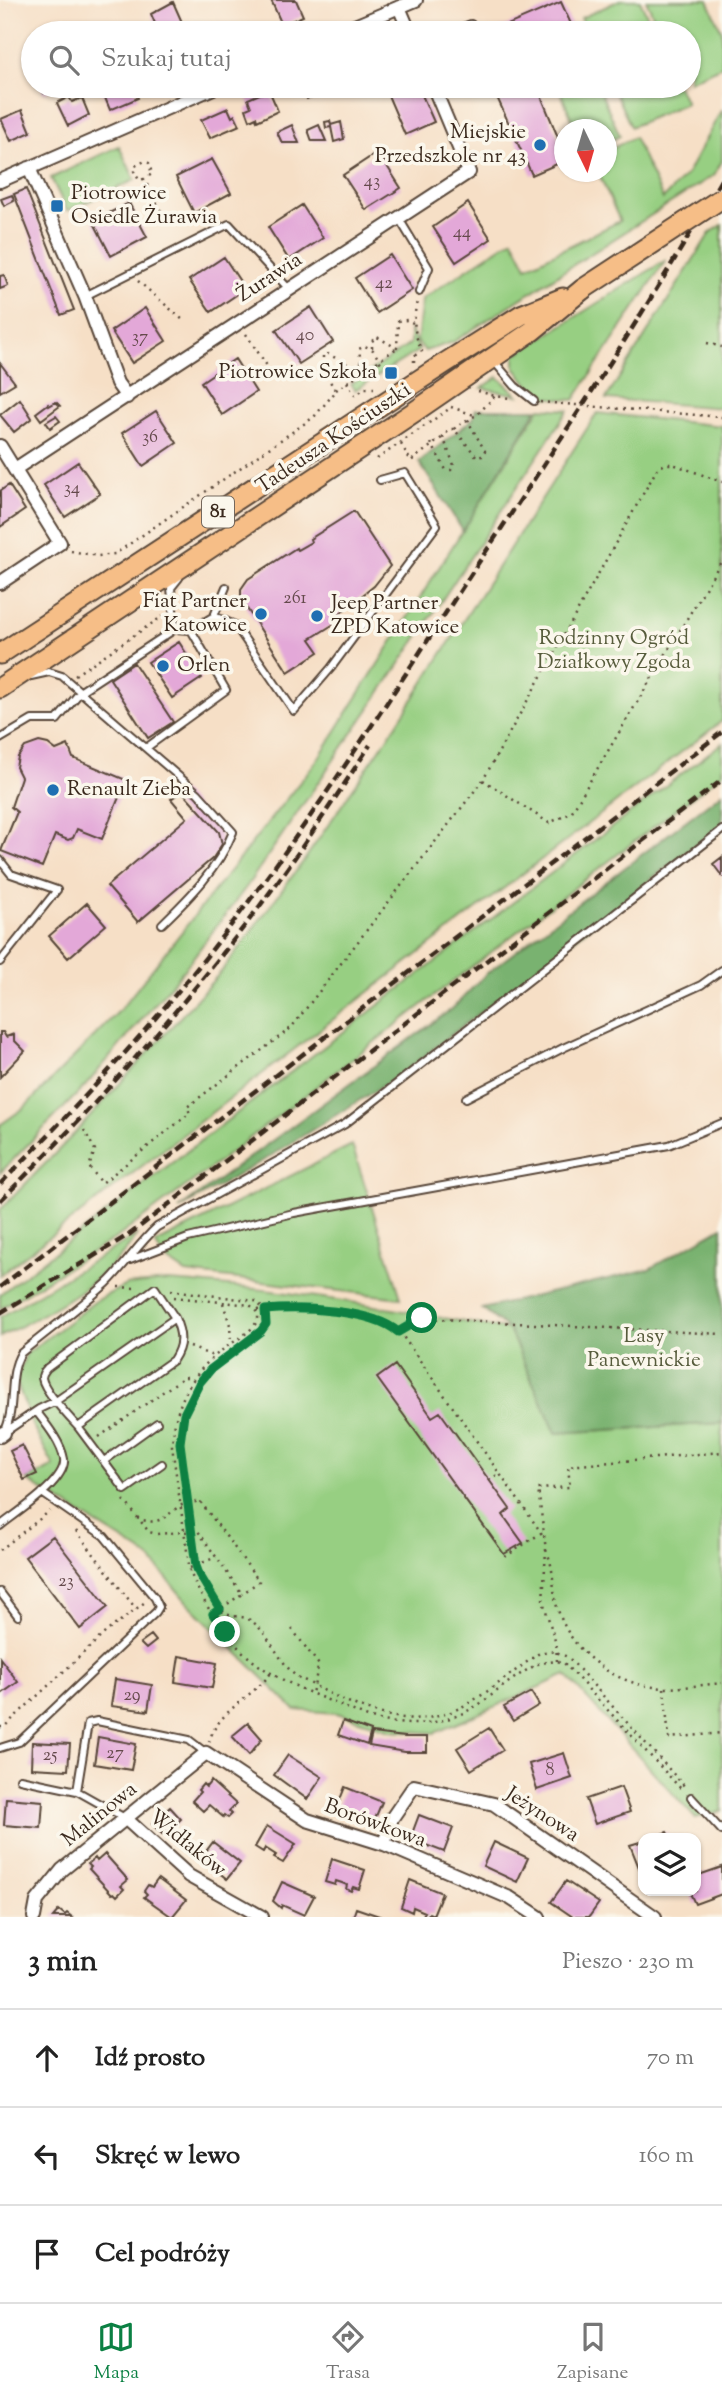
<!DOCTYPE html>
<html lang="pl">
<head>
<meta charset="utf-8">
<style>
  body { margin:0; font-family:"Sorts Mill Goudy",serif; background:#f6f6f6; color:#222 }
  .controls { position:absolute; right:21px; bottom:21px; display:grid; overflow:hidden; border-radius:14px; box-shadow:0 2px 5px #0004 }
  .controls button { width:63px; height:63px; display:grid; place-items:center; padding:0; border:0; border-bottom:2px solid #e0e0e0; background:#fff; color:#222; font:35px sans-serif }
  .compass { position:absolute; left:554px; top:119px; width:63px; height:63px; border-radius:50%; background:#fff; box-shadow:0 2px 5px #0004; rotate:175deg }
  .stop { position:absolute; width:21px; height:21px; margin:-16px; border:5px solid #0b8043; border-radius:50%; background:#fff }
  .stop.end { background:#0b8043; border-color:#fff; box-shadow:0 2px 7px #0008 }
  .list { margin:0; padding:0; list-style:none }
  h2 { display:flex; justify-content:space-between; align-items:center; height:91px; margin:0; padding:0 28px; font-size:30px }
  h2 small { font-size:23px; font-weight:400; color:#767676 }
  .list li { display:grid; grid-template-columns:46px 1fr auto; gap:21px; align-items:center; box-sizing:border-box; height:98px; padding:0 28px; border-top:2px solid #e0e0e0 }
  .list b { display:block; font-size:26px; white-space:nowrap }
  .list em { font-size:23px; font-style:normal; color:#767676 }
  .icon { flex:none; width:38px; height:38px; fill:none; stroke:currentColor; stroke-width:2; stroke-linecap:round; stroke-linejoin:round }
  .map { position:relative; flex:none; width:722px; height:1917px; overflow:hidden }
  .search { position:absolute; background:#fff; box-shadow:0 2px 5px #0004; left:21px; right:21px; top:21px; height:77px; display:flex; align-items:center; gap:18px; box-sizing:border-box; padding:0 24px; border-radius:38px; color:#767676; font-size:26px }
  .sheet { height:385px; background:#fff }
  nav { display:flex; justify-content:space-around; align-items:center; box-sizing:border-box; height:98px; border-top:2px solid #e0e0e0; background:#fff; font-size:19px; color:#767676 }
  nav a { display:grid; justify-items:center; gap:4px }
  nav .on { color:#0b8043 }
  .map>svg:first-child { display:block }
  .green { fill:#97cf82; stroke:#697c50; stroke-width:2 }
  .forest { fill:#79b270; stroke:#5a6e47; stroke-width:2 }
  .building { fill:#e3a8d8 }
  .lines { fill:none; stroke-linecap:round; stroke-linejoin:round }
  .service-casing { stroke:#574537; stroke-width:10 }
  .minor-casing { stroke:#574537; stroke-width:16 }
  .primary-casing { stroke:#574537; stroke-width:23 }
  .path { stroke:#574537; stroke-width:2.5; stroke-dasharray:2 5; stroke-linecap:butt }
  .service { stroke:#fff; stroke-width:6 }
  .minor { stroke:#fff; stroke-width:12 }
  .primary { stroke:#f6be87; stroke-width:19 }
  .rail { stroke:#3b2a1e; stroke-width:4.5; stroke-dasharray:10 5; stroke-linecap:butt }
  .primary-bridge-casing { stroke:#574537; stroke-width:23; stroke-linecap:butt }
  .path-bridge { stroke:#574537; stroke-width:2.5; stroke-dasharray:2 5; stroke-linecap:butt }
  .primary-bridge { stroke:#f6be87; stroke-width:19 }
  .route { stroke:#0b8043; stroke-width:9 }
  .poi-dot { fill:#1f6fb2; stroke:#fbf7ec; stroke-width:2.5 }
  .labels { text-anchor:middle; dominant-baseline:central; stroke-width:7; stroke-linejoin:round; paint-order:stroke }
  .number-label { font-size:18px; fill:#654a4c }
  .shield { fill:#fbf7ec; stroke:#75685c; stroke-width:2 }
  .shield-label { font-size:19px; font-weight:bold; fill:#3b2a1e }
  .poi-label { font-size:21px; fill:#3b2a1e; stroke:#fbf7ec; text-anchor:start }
  .street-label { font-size:21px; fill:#3b2a1e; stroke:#fbf7ec }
  .park-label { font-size:21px; fill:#575c3c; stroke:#fbf7ec }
</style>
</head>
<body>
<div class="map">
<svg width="722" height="1917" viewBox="0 0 722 1917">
  <rect width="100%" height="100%" fill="#fbf7ec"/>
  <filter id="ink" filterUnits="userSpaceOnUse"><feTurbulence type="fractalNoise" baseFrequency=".0143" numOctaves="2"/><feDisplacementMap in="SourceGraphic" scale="14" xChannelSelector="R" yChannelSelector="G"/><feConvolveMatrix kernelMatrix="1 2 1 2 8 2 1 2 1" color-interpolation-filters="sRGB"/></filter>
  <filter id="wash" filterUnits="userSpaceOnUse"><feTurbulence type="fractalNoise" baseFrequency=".00686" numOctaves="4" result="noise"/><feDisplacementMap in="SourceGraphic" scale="28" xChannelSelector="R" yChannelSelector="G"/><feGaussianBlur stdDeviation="1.57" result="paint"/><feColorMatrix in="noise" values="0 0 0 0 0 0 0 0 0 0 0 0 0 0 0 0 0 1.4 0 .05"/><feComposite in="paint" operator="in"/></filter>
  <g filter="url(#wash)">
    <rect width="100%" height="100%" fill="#f6dfc6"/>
    <path class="green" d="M620,0H640L655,33H588L581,18Z
      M646,0H708L722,32V66L689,81V33H661Z
      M572,86H598L620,136L607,142L606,130L576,129L560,91Z
      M612,86H678L686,103L631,127Z
      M722,109V161L714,175L453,342L425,351L417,341L422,299L513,239L527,267L620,221L598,172H606L607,151L634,137L663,199L687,174Z
      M119,146L135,180L67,211L51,178Z
      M722,225V408L606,399L710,233Z
      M666,260L574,400L541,397L536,394L515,368V355Z
      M410,328L419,350L355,390L351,384L410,344Z
      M498,377L518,395L482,388Z
      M540,408L568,410L397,668L247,886L182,972L87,1084L0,1173V1125L24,1108L120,1010L318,759Z
      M597,413L722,426V721L0,1275V1210L76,1132L221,972L305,859L395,727Z
      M722,743V774L216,1164L119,1236L0,1309V1294Z
      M352,1145L401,1298L186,1273L165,1259L155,1244Z
      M138,1234C107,1282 50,1311 0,1337V1317Z
      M167,1281C282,1288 396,1309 509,1330L556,1433L722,1423V1811L695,1818L566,1675L435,1733L391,1730L337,1713L295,1710L187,1602L149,1557L27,1480L54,1466L33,1427L16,1380L26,1354L97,1300L126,1285Z"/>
    <path class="forest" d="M476,409H537L463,531L419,462L473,419Z
      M722,793V824L400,1075L264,1160L179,1209L453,1008L486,974Z
      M722,1227V1423L556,1433L509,1330L482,1309L649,1269Z"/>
    <g id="blocks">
      <path class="building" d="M271,0H296L303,16L282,25Z
        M173,2L185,29L177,33H159L151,14Z
        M561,2L571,24L551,33H489Z
        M41,86H50L52,89L44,93Z
        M105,86H133L138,98L110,110L101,88Z
        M302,86H338L307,99Z
        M384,86H418L434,122L405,135Z
        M492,86H537L564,152V161L532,175Z
        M269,90L278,111L257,121L256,117L250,120L246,109L251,107L248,99Z
        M69,97L72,102L82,98L89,115L68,126L57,103Z
        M228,108L232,117L235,115L240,125L210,138L201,120Z
        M22,110L31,132L11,141L1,119Z
        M330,121L331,125L341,122L344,139L334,142L331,127L326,128L325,122Z
        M292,125L299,143H282L277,132Z
        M319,125L326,141H312L308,130Z
        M378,152L401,188L366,210L343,175Z
        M212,159L231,193L194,213L176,177Z
        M26,189L74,310L61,315L14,194Z
        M12,195L14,201L4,206L1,199Z
        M129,203L147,237L111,256L93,221Z
        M468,203L491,239L456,262L433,227Z
        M302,205L323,238L289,260L268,227Z
        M390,255L412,290L377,313L355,278Z
        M224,257L245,289L211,312L189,280Z
        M4,275L8,286L0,289V276Z
        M311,307L333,342L299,364L276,330Z
        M145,308L166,341L132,363L111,331Z
        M235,359L256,392L222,415L201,382Z
        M0,363L15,383L0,392Z
        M20,399L32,418L14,432L0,415Z
        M56,402L60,406L41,420L36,413L48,404L49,406Z
        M156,411L177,443L143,466L122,433Z
        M56,416L60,421L50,428L46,422Z
        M78,462L100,494L65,517L44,485Z
        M9,485L25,510L0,527V491Z
        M354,511L390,566L374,586L339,614L342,619L310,639L319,652L288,672L244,604L241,597V589L248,579L296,548L297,550L311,542L310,539Z
        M179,642L202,678L172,698L148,662Z
        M134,663L173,722L148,738L110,679Z
        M39,742L48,744L56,750L68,745L73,758L126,780L102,839L77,829L73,838L68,840L55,835L42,867L1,851L17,812L11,807L21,777L16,767L18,757L25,747Z
        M182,791L219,832L222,844L213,858L138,922L107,886L187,818L171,799Z
        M722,857V876L713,864Z
        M87,903L106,925L68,958L49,936Z
        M0,1032H3L6,1037L14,1034V1040L25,1051L0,1077Z
        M395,1365L432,1417L440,1412L510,1509L503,1515L523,1543L504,1554L377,1378Z
        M22,1445L37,1474L24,1480L10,1451Z
        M53,1536L108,1607L80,1629L25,1557Z
        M151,1635L156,1641L146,1649L140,1643Z
        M179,1656L217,1663L212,1688L175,1682Z
        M0,1658L18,1682L0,1695Z
        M115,1679L152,1685L148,1711L111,1706Z
        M531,1692L539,1705L513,1721L504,1707Z
        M343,1721L371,1731L367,1745L338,1735Z
        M248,1723L262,1739L249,1755L232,1736Z
        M489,1728L503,1750L471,1770L457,1748Z
        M372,1733L405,1737H427V1752H405L369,1746Z
        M98,1737L136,1744L131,1770L94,1764Z
        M32,1742L70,1744L68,1770L31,1768Z
        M564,1753L572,1778L537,1790L529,1764Z
        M288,1755L322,1777L307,1799L274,1775Z
        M211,1781L236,1804L229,1811L232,1814L228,1818L224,1815L223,1817L209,1805L203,1811L192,1801L200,1792L198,1790L203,1784L206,1787Z
        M345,1787L382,1802L372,1826L335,1812Z
        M621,1787L630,1812L595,1824L586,1799Z
        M6,1798L43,1801L41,1828L4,1825Z
        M170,1807L181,1819L168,1832L165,1830L162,1834L152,1824Z
        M419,1815L453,1828L444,1852L410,1839Z
        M267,1826L296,1844L283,1863L274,1858L276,1855L265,1848L263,1852L255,1847Z
        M667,1832L670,1838H650Z
        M643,1841V1868L640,1870L630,1845Z
        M213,1842L240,1863L227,1879L201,1858Z
        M494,1842L528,1858L517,1882L483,1866Z
        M105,1854L128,1880L121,1886L124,1889L117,1896L114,1893L112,1894L89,1869L91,1867L88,1864L95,1858L97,1861Z
        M332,1859L365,1870L359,1889L353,1887L351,1891L346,1889L347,1885L342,1883L336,1881L335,1885L325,1882Z
        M722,1867V1894L695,1904L689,1891H696V1876Z
        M158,1879L186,1900L172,1917L144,1897L147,1894L144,1891L148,1885L152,1887Z
        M410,1880L442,1893L433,1915L429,1913L427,1917L423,1915L425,1912L413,1907L412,1912L401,1907Z
        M566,1881L599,1903L589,1917H573L551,1902Z
        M282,1882L314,1896L304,1915L282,1905L281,1908L273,1901Z
        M356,1908L382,1917H353Z
        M59,1910L65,1915L67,1913L72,1917H53Z"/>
    </g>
  </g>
  <g filter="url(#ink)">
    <use href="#blocks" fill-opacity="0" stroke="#574537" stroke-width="2"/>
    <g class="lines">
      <defs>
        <path id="service" d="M448,33L471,24
          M398,217L429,268L419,292
          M85,296L229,224L288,288
          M493,360L515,386L534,401
          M214,616L235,625L294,711L331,668L437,525L405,473L380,480
          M175,629L171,588L179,578
          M191,630L214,616L226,587
          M31,676L49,672L62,676L198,793L233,832C218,869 190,897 162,924
          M0,739L32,720H57L81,691L175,629L191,630L226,690L146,748
          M0,860L11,874L57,890L0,962
          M466,1098L563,1048L701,985L722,970
          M130,1260L188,1238L294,1213L669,1145L722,1123
          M78,1427L125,1490L162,1464
          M5,1432L39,1409L56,1401L175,1318L155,1288L47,1368C44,1372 42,1373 42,1378C44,1391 69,1417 78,1427L173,1360C183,1345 182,1334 175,1318
          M4,1433C17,1407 7,1376 21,1353C49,1330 79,1308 106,1284C125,1266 138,1244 157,1227L345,1124L722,830
          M104,1461L157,1423
          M0,1526C16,1513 67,1481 64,1459C61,1442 46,1424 36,1411
          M0,1592L18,1616
          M0,1748L19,1742L156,1612L159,1607L155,1598L104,1536L42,1493
          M20,1779L77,1791L125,1818
          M77,1791L88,1723L97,1721L189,1740L206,1753
          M691,1797L722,1831"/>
        <path id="minor" d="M399,7L410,33
          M338,33L416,0
          M29,168L85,296L117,383L127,397
          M0,181L218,86
          M0,446L60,543L0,583
          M15,469L469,172L433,86
          M0,1436L4,1433
          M126,1819L189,1876L262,1917
          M384,1844L392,1818L414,1786L494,1804L655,1917
          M34,1917L37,1901L62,1870L206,1753L307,1820L384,1844L510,1898L539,1917"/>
        <path id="primary" d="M0,654L445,363L521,315L563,298
          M0,688L417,410L532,331L583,289"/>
      </defs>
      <use href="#service" class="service-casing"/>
      <use href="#minor" class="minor-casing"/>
      <use href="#primary" class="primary-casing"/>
      <path class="path" d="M539,91L546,88
        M144,179L139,180L134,171L135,166L145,161L149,163L152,174L144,179L165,219
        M138,281L183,320
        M246,334L279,384
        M707,343L722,347
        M372,348V341L377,337L397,348L398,321L407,320L413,323
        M414,362V356L422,351C413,333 413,320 417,301
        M347,382L355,395L365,388H374
        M336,390L397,348
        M478,391L495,396
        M451,407L474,415
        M623,409L722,417
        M454,429L468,419
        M431,443L446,470H451L454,465L443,437L450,429H454L477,457L482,456L485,451L468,421L471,417L476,416L495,396L511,398
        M401,444L411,461L443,437
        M377,459L449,409
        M71,551L98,556L115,554L314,417L336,391L323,370V355L328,354L362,372L359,349L365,346L373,350L381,363
        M75,675L163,616
        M483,780L549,823L571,813L722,560
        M84,1130L95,1150L89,1167L102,1183L190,1113L187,1107L291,1028L483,780L657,469L665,464H673L722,482
        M118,1287L136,1288
        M171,1290L255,1301L265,1310L267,1316C264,1335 243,1342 228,1354C200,1376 181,1407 180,1443L196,1564L199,1574L224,1613C233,1618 242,1615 250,1620C267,1630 279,1662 296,1676C342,1700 400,1734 453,1711C483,1698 511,1673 538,1654C549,1649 559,1652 569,1658L686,1788
        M174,1297L250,1305C256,1310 261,1316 256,1323C248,1335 232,1342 221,1351C190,1374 174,1407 172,1446L190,1572C205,1608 232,1649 266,1670C296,1689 332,1701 365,1716C405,1729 445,1727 481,1703C500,1689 519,1673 540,1663L557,1661L564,1663L683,1791
        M223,1303L230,1325L231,1343
        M257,1310L295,1307L369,1317L389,1324L404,1338L545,1538
        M398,1332L422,1318L722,1334
        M190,1347L213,1356
        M99,1437L184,1377H192
        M489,1480L499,1474
        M124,1500L149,1532L157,1534L198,1531L242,1594L213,1614
        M137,1518C157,1526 163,1519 178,1507C184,1503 193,1503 200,1501L259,1581L242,1594
        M76,1531L136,1609
        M0,1550L50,1511
        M546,1550C556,1570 551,1592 559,1613C575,1658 621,1688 668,1688C686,1687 704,1685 722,1683
        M505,1557L541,1533
        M190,1568L216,1557
        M292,1629L319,1665C316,1672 316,1682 312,1692
        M557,1661L556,1644L543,1601L546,1550L538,1489L570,1487L568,1466L722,1452
        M664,1688L669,1738L722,1733
        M0,1727H4L106,1632L145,1602
        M209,1742C217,1711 253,1697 271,1673"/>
      <use href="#service" class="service"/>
      <use href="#minor" class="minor"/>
      <use href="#primary" class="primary"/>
      <path class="rail" d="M0,1184C68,1116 133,1047 194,972C297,845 385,705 475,568C560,440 646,313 722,178
        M0,1201C93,1109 180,1011 259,907C298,855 334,800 370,745
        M0,1287L722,732
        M0,1313L130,1234L722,780"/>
      <defs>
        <path id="primary-bridge" d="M583,289L722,198"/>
      </defs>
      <use href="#primary-bridge" class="primary-bridge-casing"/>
      <path class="path-bridge" d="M540,402L623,409"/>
      <use href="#primary-bridge" class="primary-bridge"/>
    </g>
  </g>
  <g class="lines" filter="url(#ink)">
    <path class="route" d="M225,1632L213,1614L220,1609L199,1574L196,1566L180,1443L184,1414L200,1382L211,1369L261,1331L266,1324L265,1310C299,1307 372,1309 398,1332L422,1318"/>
  </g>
  <g class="poi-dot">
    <circle cx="540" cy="145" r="7"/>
    <rect x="50" y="199" width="14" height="14" rx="3.5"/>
    <rect x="384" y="366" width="14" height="14" rx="3.5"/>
    <circle cx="261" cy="614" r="7"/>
    <circle cx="317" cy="616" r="7"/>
    <circle cx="163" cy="666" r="7"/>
    <circle cx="53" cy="790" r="7"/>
  </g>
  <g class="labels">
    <g class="number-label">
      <text x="372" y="182">43</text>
      <text x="462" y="233">44</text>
      <text x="384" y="284">42</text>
      <text x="305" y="336">40</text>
      <text x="140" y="338">37</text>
      <text x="150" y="438">36</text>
      <text x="72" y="489">34</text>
      <text x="295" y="599">261</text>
      <text x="66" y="1582">23</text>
      <text x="132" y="1696">29</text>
      <text x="115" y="1754">27</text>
      <text x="50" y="1756">25</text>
      <text x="550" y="1771">8</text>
    </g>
    <rect class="shield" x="202" y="496.5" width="32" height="31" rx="5"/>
    <g class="shield-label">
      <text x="218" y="512">81</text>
    </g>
    <g class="poi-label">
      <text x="526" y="133" text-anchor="end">Miejskie<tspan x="526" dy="24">Przedszkole nr 43</tspan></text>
      <text x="71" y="194">Piotrowice<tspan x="71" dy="24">Osiedle Żurawia</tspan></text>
      <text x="377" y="373" text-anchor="end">Piotrowice Szkoła</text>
      <text x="247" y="602" text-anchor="end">Fiat Partner<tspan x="247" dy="24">Katowice</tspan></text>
      <text x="331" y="604">Jeep Partner<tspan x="331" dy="24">ZPD Katowice</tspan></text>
      <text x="177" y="666">Orlen</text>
      <text x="67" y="790">Renault Zieba</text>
    </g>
    <g class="street-label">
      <text transform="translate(270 278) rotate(-33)">Żurawia</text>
      <text transform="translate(334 439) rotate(-34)">Tadeusza Kościuszki</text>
      <text transform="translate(100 1815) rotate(-39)">Malinowa</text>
      <text transform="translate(542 1815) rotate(33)">Jeżynowa</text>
      <text transform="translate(375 1824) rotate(20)">Borówkowa</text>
      <text transform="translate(187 1844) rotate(39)">Widłaków</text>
    </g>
    <g class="park-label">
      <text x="614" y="639">Rodzinny Ogród<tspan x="614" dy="24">Działkowy Zgoda</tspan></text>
      <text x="644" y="1337">Lasy<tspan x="644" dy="24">Panewnickie</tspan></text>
    </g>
  </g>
</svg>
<div class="controls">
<button><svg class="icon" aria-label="layers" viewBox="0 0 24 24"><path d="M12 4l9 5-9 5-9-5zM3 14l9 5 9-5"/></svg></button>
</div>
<svg class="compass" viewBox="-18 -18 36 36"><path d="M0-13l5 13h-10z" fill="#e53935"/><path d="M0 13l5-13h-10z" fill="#767676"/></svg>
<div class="stop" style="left:422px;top:1318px"></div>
<div class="stop end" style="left:225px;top:1632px"></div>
<div class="search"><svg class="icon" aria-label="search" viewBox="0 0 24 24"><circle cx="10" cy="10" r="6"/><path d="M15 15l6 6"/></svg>Szukaj tutaj</div>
</div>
<section class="sheet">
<h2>3 min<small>Pieszo · 230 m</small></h2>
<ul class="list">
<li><svg class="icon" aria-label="ahead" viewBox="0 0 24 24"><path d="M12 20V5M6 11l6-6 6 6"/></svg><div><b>Idź prosto</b></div><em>70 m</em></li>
<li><svg class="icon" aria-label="left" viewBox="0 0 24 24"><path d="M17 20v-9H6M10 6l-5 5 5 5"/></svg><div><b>Skręć w lewo</b></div><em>160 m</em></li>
<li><svg class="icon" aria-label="arrive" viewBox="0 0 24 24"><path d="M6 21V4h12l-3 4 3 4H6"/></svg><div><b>Cel podróży</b></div></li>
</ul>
</section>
<nav>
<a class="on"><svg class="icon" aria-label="map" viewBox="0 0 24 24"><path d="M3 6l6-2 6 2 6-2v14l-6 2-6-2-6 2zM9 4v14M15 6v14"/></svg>Mapa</a>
<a><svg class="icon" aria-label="directions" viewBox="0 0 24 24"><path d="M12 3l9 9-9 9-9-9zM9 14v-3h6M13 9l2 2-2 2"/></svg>Trasa</a>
<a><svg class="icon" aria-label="saved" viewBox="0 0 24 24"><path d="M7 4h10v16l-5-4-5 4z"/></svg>Zapisane</a>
</nav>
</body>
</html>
